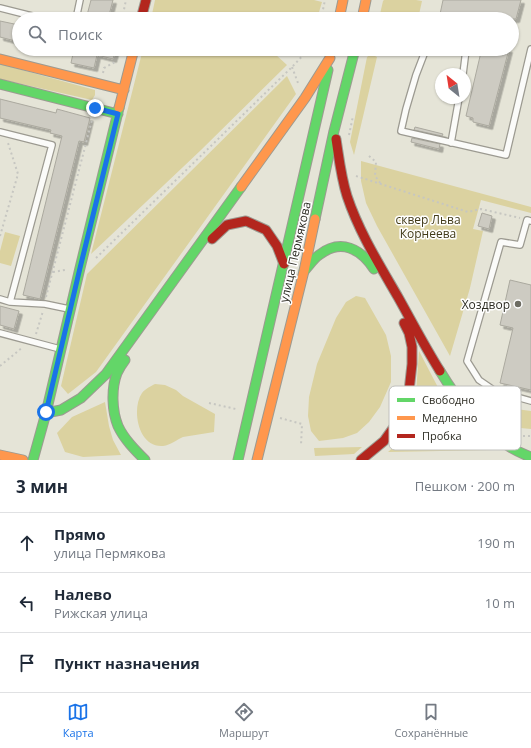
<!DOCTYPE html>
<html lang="ru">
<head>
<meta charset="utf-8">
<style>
  body { margin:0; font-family:"Open Sans",sans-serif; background:#f6f6f7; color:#1f2937 }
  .compass { position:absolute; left:435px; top:68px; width:36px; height:36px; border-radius:50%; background:#fff; box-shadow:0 1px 3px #0004; rotate:330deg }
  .stop { position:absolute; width:12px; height:12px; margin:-9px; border:3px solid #1a73e8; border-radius:50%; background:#fff }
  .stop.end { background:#1a73e8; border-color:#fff; box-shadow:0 1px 4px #0008 }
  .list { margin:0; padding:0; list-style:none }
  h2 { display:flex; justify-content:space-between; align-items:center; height:52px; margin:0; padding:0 16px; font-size:17px }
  h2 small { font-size:13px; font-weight:400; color:#747a83 }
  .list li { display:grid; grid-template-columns:26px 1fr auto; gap:12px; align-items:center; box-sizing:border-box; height:60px; padding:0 16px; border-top:1px solid #e0e1e3 }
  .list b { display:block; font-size:15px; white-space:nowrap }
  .list p { margin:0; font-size:13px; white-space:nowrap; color:#747a83 }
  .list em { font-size:13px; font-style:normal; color:#747a83 }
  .icon { flex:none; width:22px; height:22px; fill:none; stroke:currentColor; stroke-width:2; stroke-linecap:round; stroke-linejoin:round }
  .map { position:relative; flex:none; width:531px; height:460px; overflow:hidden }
  .search { position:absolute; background:#fff; box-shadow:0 1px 3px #0004; left:12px; right:12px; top:12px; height:44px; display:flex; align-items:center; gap:10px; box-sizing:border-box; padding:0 14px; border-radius:22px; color:#747a83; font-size:15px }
  .sheet { height:232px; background:#fff }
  nav { display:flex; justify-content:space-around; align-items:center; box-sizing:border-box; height:56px; border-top:1px solid #e0e1e3; background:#fff; font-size:11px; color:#747a83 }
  nav a { display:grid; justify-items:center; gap:2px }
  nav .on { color:#1a73e8 }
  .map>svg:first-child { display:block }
  .green { fill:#dbd2a0 }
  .building { fill:#cdcbc2; stroke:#aba99f; filter:url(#shadow) }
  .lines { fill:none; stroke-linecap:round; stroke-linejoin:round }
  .lane-casing { stroke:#9c9a91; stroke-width:8 }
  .fast-casing { stroke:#9c9a91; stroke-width:11 }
  .slow-casing { stroke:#9c9a91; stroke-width:11 }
  .jam-casing { stroke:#9c9a91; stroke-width:11 }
  .path { stroke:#c6c6c1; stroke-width:2; stroke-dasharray:2 3; stroke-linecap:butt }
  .lane { stroke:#fbfbf9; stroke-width:5.5 }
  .fast { stroke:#63d668; stroke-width:9 }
  .slow { stroke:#ff974d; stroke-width:9 }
  .jam { stroke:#b3261e; stroke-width:9 }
  .route { stroke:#1a73e8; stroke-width:5 }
  .poi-dot { fill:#6d6c62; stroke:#fff; stroke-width:1.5 }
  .labels { text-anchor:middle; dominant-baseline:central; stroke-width:3; stroke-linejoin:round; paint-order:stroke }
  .park-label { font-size:12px; fill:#423b18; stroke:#fff }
  .street-label { font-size:12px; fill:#2d2c23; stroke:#fff }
  .poi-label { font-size:12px; fill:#2d2c23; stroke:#fff; text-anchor:end }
  .key { fill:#fff; stroke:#c0c0bd; stroke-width:1 }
  .key-label { font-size:11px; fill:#2d2c23 }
</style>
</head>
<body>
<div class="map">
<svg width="531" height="460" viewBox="0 0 531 460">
  <defs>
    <filter id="shadow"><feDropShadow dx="3.5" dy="3.5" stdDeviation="0" flood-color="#0004"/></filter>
  </defs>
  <rect width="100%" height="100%" fill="#e5e4d7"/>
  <path class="green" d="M155,0H314L322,2L317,19H151Z
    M384,0H416L422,1L418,19H384L380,14L383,1Z
    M143,49H273L275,54L287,65L201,150L91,254Z
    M371,54L377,57L354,155L350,142L367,57Z
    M0,64L95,90V95L92,100L0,79Z
    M287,76L296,94L96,372L68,394L61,386L87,274Z
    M361,161L531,207V213L481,200L473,229L483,231L470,288L450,356L377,226L366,203L361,181Z
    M5,232L20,236L11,266L0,263V251Z
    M356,296L365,298L386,335L391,356V382L380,407L369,422L357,433L343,438L319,441L311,431L308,416L309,397L317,364L336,318L346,302Z
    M419,351L442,395L459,418L478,433L396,437L412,416L416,394Z
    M155,384L165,385L176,390L183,396L215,414L214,432C204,434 193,435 183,437C176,440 171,445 163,446C138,448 131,409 142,393C145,389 151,386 155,384Z
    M474,396L508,408L531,411V429L510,427Z
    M105,402L109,426L113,440L121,455L83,457L65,452L57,433L72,417Z
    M484,442L493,450L388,452L396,445Z
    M362,447L354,454L315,456L314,448Z"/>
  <path class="building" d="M91,0H113L108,19H86Z
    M443,0H521L516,19H439Z
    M0,21L19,25V42L0,37Z
    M74,49H116L113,59L97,55L94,68L71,63Z
    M490,49H509L489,126L473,122V118L466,116L481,52L489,54Z
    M0,99L56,113L57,109L90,118L84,142L79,141L40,299L23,295L62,136L50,133L51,130L0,118Z
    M415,127L443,134L442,136L414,130Z
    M412,138L440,144L439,149L411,142Z
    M482,213L492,216L489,229L478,226Z
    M510,280L531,285V390L500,383L513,328L500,325Z
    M0,306L19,311L14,329L0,325Z"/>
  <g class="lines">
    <defs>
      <path id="lane" d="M0,8L44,19
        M76,19L80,0
        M426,49L416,75L406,109L401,131L506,155L531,49
        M463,74L466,50
        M0,132L52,145L10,302
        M451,143L459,98
        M531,221L527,220L520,245L501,242L467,361L479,380L495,391L531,401
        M0,299L10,302L45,304L69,309
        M0,333L60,349"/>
      <path id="fast" d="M0,84L118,114
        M315,219L334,131L355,49
        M304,271C309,266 313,259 319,255C341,238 361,249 374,269
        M125,360C122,364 119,369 117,373C111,389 112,411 118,426C124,439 135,450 145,460
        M440,371C461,406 491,443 531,457
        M46,413L61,410L81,398L106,374L241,187
        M33,460L46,413L80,268L119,108
        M238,460L328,70"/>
      <path id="slow" d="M339,19L343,0
        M362,19L366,0
        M0,59L124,90
        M119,108L134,49
        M241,187L305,98L330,58
        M0,455L23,460
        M257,460L304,271L315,219"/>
      <path id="jam" d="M141,19L146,0
        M336,139C339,158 341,177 347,196C359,232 379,264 398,297C412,322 425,347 440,371
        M212,239L227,225L246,221L266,230L277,246L284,264
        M361,460L384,441L399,420L409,391L412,364V347L409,333L404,323"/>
    </defs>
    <use href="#lane" class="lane-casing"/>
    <use href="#fast" class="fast-casing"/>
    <use href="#slow" class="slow-casing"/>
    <use href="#jam" class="jam-casing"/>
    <path class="path" d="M376,13L380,19
      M122,19L126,0
      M321,19L325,0
      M292,67L298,83
      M103,73L104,68L117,61
      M349,135L353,116
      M369,156L376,162L375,176L381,184
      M356,176L468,212L481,209L520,218
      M0,236L18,174L8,143H6
      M96,258L292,67L309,49
      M53,272L65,270
      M46,297L92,120
      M36,334L43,311
      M0,366L23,347
      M209,403L236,409
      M280,418L302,424L301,445
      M518,436H531"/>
    <use href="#lane" class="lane"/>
    <use href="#fast" class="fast"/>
    <use href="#slow" class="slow"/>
    <use href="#jam" class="jam"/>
  </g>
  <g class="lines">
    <path class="route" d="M46,412L80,268L118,114L95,108"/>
  </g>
  <circle class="poi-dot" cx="518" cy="304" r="4"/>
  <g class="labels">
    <g class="park-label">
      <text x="428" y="219">сквер Льва<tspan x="428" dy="14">Корнеева</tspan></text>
    </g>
    <g class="street-label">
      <text transform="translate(295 252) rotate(-77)">улица Пермякова</text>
    </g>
    <g class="poi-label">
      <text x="510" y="304">Хоздвор</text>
    </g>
  </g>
  <rect x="389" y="386" width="132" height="64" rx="6" class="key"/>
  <rect x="397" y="398" width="18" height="4" fill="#63d668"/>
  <rect x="397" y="416" width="18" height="4" fill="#ff974d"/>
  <rect x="397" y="434" width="18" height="4" fill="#b3261e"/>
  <g class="key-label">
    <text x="422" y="404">Свободно</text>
    <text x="422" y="422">Медленно</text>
    <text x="422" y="440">Пробка</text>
  </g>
</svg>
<svg class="compass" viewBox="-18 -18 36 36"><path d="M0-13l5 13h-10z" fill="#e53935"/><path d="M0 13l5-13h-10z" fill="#747a83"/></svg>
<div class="stop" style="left:46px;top:412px"></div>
<div class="stop end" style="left:95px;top:108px"></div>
<div class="search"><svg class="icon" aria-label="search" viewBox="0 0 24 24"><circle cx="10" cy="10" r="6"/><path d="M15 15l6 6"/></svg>Поиск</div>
</div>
<section class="sheet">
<h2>3 мин<small>Пешком · 200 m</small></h2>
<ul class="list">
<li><svg class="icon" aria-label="ahead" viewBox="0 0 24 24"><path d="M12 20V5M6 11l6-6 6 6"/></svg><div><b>Прямо</b><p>улица Пермякова</p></div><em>190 m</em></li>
<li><svg class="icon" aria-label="left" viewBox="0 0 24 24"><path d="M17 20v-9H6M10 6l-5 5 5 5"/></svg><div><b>Налево</b><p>Рижская улица</p></div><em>10 m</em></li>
<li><svg class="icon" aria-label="arrive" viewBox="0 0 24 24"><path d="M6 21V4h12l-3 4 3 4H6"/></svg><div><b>Пункт назначения</b></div></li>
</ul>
</section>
<nav>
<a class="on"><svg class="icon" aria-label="map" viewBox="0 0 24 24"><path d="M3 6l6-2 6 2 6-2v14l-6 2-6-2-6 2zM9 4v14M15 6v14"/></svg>Карта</a>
<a><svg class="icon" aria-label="directions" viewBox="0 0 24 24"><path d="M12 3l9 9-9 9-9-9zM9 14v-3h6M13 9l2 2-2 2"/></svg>Маршрут</a>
<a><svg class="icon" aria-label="saved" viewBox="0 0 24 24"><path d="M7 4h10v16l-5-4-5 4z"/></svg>Сохранённые</a>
</nav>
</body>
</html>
